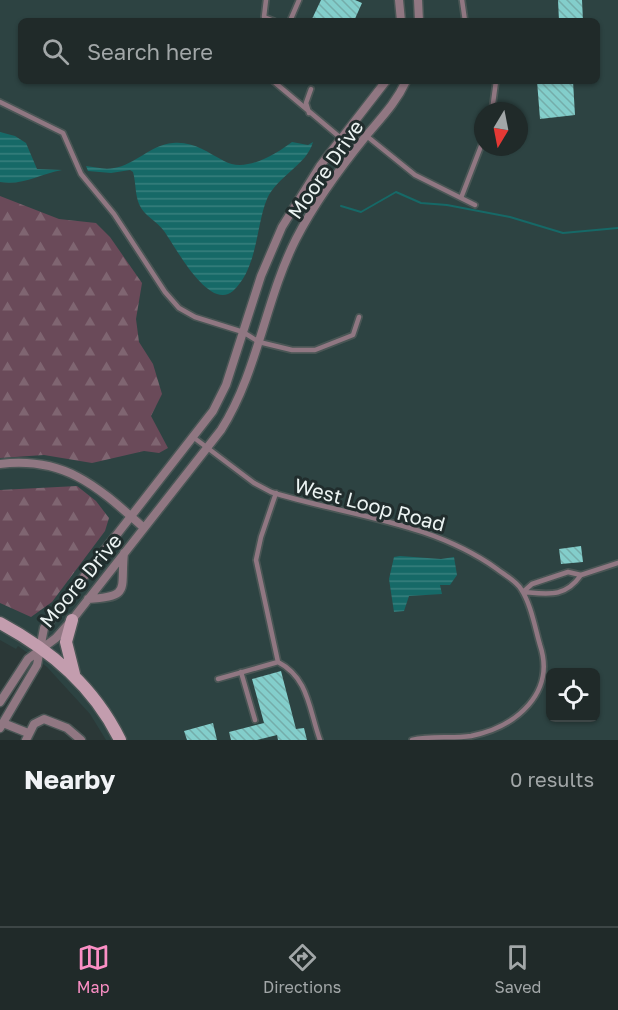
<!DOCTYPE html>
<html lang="en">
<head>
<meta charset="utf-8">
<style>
  body { margin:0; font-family:"Golos Text",sans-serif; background:#2d3635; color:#f1f3f6 }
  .controls { position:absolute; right:18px; bottom:18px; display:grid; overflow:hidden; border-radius:9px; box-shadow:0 2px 4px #0004 }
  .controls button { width:54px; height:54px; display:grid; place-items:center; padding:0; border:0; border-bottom:2px solid #3d4646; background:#202a29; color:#f1f3f6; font:30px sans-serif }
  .compass { position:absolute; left:474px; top:102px; width:54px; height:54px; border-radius:50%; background:#202a29; box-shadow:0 2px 4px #0004; rotate:190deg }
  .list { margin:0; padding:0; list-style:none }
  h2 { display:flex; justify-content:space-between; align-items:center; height:78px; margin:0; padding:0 24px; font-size:26px }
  h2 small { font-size:20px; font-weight:400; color:#a2a7a8 }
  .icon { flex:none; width:33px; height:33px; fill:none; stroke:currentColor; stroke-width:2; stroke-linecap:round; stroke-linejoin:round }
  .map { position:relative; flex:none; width:618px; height:740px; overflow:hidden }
  .search { position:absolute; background:#202a29; box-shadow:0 2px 4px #0004; left:18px; right:18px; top:18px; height:66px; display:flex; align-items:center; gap:15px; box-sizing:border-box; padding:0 21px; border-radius:9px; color:#a2a7a8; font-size:22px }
  .sheet { height:186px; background:#202a29 }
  nav { display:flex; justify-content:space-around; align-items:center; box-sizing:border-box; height:84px; border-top:2px solid #3d4646; background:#202a29; font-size:16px; color:#a2a7a8 }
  nav a { display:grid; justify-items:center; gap:3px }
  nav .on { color:#fb8fc5 }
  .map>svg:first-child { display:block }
  .built { fill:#2d4342; fill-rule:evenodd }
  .forest { fill:url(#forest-firs) }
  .water { fill:url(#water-rules) }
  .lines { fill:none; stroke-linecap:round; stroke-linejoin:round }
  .stream { stroke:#166967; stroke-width:2 }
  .building { fill:url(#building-back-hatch) }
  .service-casing { stroke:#4a5655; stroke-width:8 }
  .minor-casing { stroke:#4a5655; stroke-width:11 }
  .secondary-casing { stroke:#4a5655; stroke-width:15 }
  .service { stroke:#907782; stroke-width:4.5 }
  .minor { stroke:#907782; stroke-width:8 }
  .secondary { stroke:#c39dae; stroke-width:12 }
  .labels { text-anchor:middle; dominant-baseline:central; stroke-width:6; stroke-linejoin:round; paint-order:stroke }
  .street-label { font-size:20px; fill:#ecf4f3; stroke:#212d2d }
</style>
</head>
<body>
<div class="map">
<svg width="618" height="740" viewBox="0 0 618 740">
  <defs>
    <pattern id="forest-firs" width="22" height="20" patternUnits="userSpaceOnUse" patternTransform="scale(1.5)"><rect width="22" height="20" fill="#6a4a59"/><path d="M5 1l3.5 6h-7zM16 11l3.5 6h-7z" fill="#7f6571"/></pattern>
    <pattern id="water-rules" width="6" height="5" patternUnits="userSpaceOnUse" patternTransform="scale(1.5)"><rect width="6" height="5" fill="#166967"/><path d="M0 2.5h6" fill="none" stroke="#387f7d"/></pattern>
    <pattern id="building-back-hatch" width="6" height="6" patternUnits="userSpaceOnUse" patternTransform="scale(1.5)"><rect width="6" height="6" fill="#83cecb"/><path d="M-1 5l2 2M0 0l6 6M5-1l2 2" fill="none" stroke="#74adaa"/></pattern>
  </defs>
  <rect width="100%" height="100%" fill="#2b3837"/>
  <path class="built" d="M0,0H618V740H106L90,714L47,667L18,646L16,649L0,640ZM21,21H597V81H21ZM483,111H519V147H483ZM550,672H596V718H550Z"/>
  <path class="forest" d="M0,196L59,219L96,223L110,237L142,283L136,319L139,342L153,364L162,394L151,416L168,448L159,453L144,451L92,463L44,455L0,458Z
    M77,486L96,501L109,518L105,531L52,602L31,617L0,603V490Z"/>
  <path class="water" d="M0,132L15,136L26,143L37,169L62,170C40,174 22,186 0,182Z
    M292,142L308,145L313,142C307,165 277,176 267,199C256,225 258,268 233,291C209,312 175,246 164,231C157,221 144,216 139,204C135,194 136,183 133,172L130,170L111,173L88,171L86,166C95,167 104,170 114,168C135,165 150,145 173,143C193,141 207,152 224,161C245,173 275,155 292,142Z
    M400,556L441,559L454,557L457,575L450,585H440L442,594L409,596L404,611L394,612L389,579L394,557Z"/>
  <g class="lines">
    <path class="stream" d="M341,206L361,212L396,192L421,203L447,205L510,217L563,233L618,228"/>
  </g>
  <path class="building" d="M321,0H355L362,3L354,21H311Z
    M558,0H582L583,21H559Z
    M537,81H573L575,115L540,119Z
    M581,546L583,562L561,564L559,549Z
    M281,671L296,729L304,728L307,740H278L277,735L257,740H231L229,732L264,723L252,679Z
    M213,723L217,740H187L184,731Z"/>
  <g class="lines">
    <defs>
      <path id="service" d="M266,0L264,17L274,21
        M462,0L465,21
        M290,21L299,0
        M273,81L355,150
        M0,102L63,133L81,174L114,214L165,292L179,308L195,317L243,332L259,342L292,350H315L353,335L359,317
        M492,111L496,81
        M309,113L306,103L311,89
        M353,125L415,175L475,205
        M461,198L483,141
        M193,437L254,483L271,492C347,516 430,521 497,569C505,575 516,581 521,589C531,604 535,628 540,645C556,693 516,727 471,736C452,739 431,735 412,740
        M276,493L261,537L256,560L278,662
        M523,592L532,584L568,572L581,575L618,563
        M523,592C548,594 565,598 581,575
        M241,672L255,720
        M218,679L278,662C309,678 309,710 320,740"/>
      <path id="minor" d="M399,0L401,21
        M418,0L419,21
        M0,464C66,456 99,488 144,528
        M88,599C132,597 120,589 124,553
        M0,702L28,659L56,638L72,620L221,430C258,372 265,300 296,239C315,202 340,168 366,136C381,118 396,103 406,81
        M3,723L28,733
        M0,728L37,665L44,628L213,411L226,385L261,276L282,227L320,166L386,81
        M26,740L34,724L44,719L67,728L81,740"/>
      <path id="secondary" d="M72,620L66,642L74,674
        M0,623C52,651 94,687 120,740"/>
    </defs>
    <use href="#service" class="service-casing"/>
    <use href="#minor" class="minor-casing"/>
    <use href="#secondary" class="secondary-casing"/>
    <use href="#service" class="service"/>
    <use href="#minor" class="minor"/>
    <use href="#secondary" class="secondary"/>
  </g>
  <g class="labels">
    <g class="street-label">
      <text transform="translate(325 169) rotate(-55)">Moore Drive</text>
      <text transform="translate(370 504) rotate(15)">West Loop Road</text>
      <text transform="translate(80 580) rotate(-50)">Moore Drive</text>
    </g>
  </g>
</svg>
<div class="controls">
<button><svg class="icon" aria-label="locate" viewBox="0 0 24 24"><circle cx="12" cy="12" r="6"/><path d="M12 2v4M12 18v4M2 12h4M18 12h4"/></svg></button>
</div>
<svg class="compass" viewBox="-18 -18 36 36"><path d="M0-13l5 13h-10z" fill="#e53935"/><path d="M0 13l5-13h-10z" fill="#a2a7a8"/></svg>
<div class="search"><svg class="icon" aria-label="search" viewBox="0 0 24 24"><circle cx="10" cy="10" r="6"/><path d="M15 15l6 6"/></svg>Search here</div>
</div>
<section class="sheet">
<h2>Nearby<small>0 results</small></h2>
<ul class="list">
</ul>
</section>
<nav>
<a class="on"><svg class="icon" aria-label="map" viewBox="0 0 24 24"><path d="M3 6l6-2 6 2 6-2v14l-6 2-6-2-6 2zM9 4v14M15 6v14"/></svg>Map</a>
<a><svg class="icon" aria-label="directions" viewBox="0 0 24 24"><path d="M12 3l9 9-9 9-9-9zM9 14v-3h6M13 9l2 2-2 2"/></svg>Directions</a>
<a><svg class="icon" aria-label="saved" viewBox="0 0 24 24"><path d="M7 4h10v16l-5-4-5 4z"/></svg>Saved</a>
</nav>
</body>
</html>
